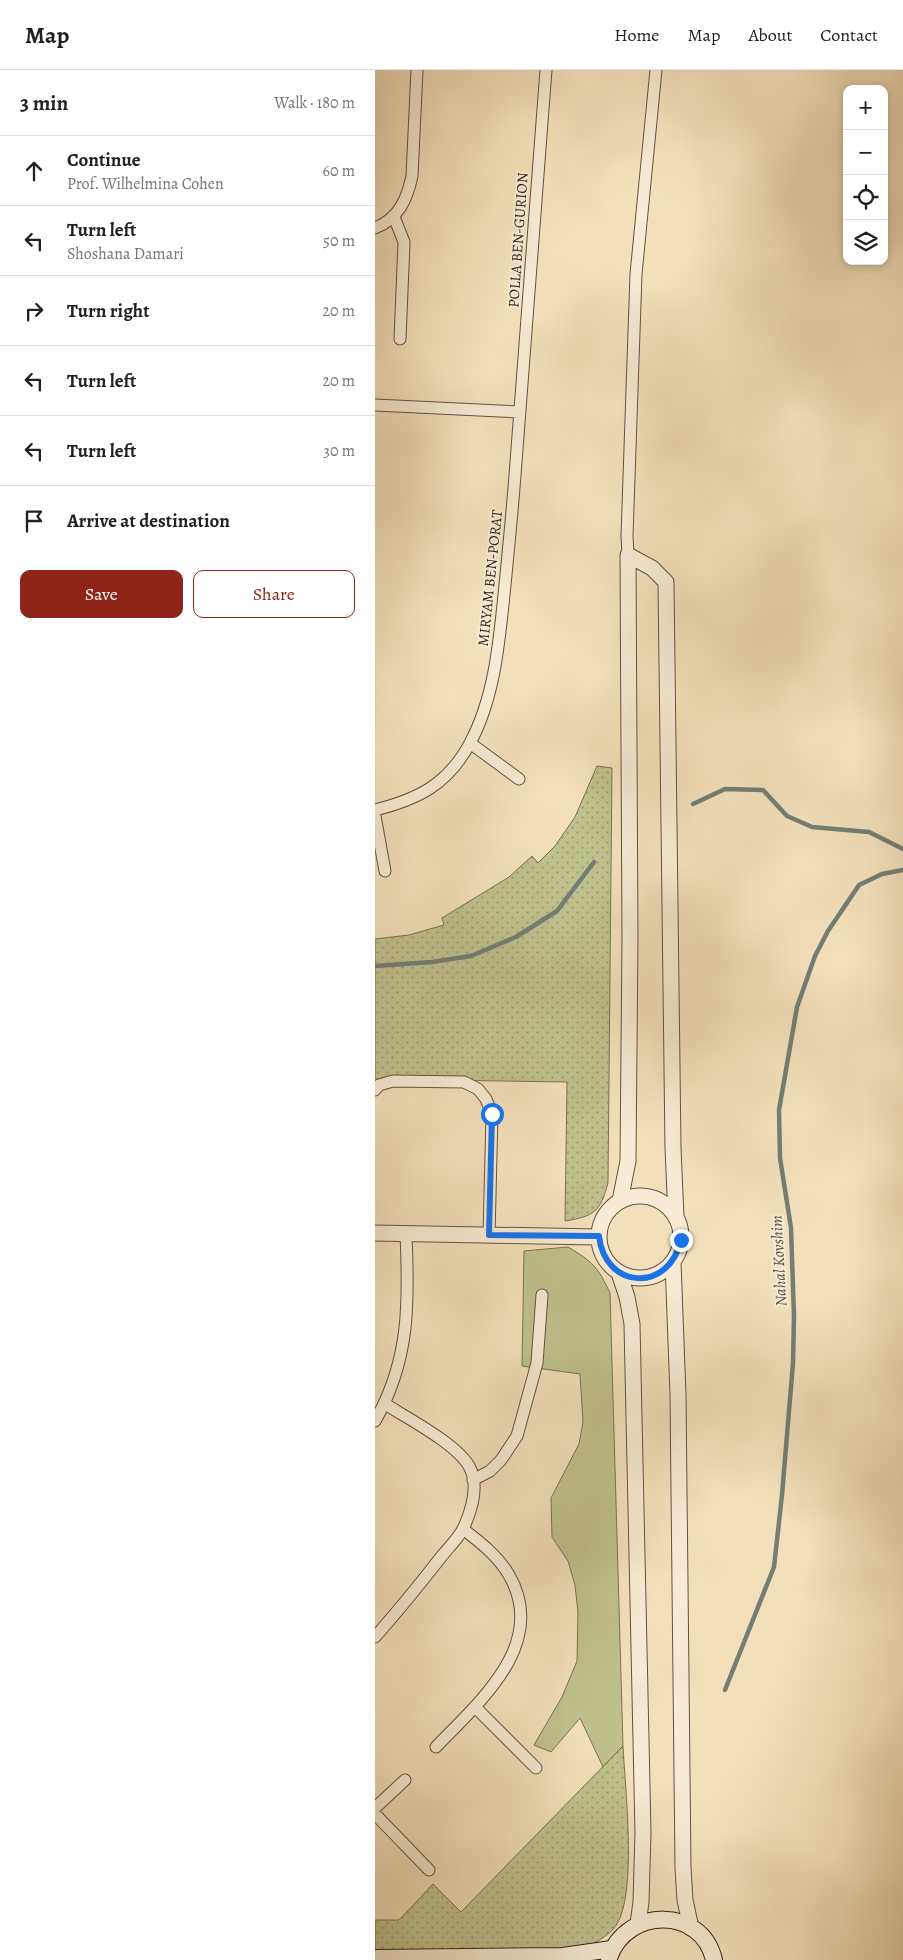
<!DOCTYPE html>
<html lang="en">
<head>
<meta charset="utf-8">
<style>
  body { margin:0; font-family:Alegreya,serif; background:#f2f2f2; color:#202124 }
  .controls { position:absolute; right:15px; top:15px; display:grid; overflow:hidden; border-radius:10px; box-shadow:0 2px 8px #0003 }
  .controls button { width:45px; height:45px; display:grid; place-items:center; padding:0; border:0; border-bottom:1px solid #e0e0e0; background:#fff; color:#202124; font:25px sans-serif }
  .stop { position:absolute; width:15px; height:15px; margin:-11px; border:4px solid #1a73e8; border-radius:50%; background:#fff }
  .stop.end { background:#1a73e8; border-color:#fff; box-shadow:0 1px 5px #0008 }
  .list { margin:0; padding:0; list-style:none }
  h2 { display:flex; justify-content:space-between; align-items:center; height:65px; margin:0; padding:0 20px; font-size:21px }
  h2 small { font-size:16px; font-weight:400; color:#757577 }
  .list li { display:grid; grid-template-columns:32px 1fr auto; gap:15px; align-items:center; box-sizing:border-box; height:70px; padding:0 20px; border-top:1px solid #e0e0e0 }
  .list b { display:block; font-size:19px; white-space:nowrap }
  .list p { margin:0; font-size:16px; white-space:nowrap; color:#757577 }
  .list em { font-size:16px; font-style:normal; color:#757577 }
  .actions { display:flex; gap:10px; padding:15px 20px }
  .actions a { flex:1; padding:11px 0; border:1px solid #8f2418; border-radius:10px; text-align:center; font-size:18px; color:#8f2418 }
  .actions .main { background:#8f2418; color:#fff }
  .icon { flex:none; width:28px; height:28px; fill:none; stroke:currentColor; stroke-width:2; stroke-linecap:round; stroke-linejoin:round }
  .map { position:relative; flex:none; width:528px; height:1890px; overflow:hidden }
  header { display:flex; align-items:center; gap:30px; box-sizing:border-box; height:70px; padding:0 25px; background:#fff; border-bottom:1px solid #e0e0e0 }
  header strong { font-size:24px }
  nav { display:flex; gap:28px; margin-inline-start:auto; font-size:18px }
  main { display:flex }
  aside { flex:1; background:#fff }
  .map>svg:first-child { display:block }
  .grass { fill:#bfc18d; stroke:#7c7052 }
  .park { fill:url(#park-dots); stroke:#7c7052 }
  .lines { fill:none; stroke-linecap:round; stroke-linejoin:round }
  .stream { stroke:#737e74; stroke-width:4.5 }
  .minor-casing { stroke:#675041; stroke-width:13 }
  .tertiary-casing { stroke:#675041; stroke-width:17 }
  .secondary-casing { stroke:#382018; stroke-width:18 }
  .minor { stroke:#f7ebd3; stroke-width:11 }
  .tertiary { stroke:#f7ebd3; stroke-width:15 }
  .secondary { stroke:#f7ebd3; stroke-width:16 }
  .route { stroke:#1a73e8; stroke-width:6 }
  .labels { text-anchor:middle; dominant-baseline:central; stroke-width:4; stroke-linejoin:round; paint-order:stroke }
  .street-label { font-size:15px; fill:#382018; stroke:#f7ebd3 }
  .water-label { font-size:16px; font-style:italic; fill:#564f46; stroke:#f7ebd3 }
</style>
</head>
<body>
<header>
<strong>Map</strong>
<nav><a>Home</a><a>Map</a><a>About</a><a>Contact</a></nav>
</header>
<main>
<aside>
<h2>3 min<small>Walk · 180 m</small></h2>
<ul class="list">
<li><svg class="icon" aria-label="ahead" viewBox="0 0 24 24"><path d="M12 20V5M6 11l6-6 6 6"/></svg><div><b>Continue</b><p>Prof. Wilhelmina Cohen</p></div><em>60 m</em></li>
<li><svg class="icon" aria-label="left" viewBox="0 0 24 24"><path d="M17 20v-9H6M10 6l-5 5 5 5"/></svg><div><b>Turn left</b><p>Shoshana Damari</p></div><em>50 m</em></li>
<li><svg class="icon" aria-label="right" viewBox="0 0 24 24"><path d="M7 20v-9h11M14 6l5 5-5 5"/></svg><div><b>Turn right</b></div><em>20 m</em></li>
<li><svg class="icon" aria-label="left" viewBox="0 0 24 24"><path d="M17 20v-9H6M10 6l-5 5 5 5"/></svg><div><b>Turn left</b></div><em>20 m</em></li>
<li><svg class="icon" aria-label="left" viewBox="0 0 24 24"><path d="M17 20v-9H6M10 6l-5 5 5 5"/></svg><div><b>Turn left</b></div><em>30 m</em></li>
<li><svg class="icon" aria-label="arrive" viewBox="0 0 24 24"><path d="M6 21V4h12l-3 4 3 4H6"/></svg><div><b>Arrive at destination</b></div></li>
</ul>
<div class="actions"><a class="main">Save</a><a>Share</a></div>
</aside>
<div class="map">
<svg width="528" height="1890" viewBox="0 0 528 1890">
  <defs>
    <pattern id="park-dots" width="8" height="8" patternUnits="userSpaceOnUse" patternTransform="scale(1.25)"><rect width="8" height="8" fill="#bfc18d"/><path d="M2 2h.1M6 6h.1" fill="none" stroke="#9c9c72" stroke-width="1.8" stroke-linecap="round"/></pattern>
  </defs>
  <rect width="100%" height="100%" fill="#f3e0bb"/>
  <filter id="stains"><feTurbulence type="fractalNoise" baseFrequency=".004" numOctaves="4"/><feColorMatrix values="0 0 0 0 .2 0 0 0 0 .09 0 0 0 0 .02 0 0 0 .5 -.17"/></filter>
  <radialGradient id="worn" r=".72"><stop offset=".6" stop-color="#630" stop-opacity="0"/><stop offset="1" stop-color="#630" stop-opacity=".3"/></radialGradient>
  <path class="grass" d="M193,1177C218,1192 223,1197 235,1223L248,1676L228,1697L205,1648L176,1682L159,1675L187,1627L202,1591L203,1542L200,1515L193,1491L177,1467L176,1428L204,1374L208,1352L205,1304L147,1296L149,1181Z"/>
  <path class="park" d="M222,696L237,698L233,1113C225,1142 220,1146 190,1151L192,1012L0,1009V869L34,865L69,855L67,848L134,807L157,786L163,793L180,776L200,747Z
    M248,1676C250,1717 262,1821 242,1854C235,1866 214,1877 201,1880H0V1850H24L58,1814L86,1842Z"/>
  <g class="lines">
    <path class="stream" d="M318,734L350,719L388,720L412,746L437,757L494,762L528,779
      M0,896L57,892L96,886L141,867L182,841L219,792
      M350,1620L399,1497L407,1425L418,1293L419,1246L416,1158L405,1088L404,1040L422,937L440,886L453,861L484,815L507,804L528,800"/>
    <defs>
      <path id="minor" d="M19,147L29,172L25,269
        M0,158C23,149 32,130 37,106L42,0
        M0,335L145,342
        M253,485L252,466L261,204L281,0
        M95,673L144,709
        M0,740C44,729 73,714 95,673C119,629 124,574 129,525C133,485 137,445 140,405C151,270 161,135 171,0
        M0,746L10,801
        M0,1020L4,1015L18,1011L89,1012L103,1019L111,1029L117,1044L114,1165
        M0,1351C35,1290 34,1232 31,1164
        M98,1410L115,1401L126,1390L142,1366L162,1293L167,1225
        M0,1567C23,1541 45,1514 66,1487C73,1478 84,1468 89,1457C97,1439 104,1416 95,1398C84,1375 32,1348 10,1334
        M100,1637L161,1698
        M61,1677C104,1632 174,1574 134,1505C123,1486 105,1472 88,1459
        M0,1738L30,1710
        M0,1744L54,1800"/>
      <path id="tertiary" d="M224 1167a41 41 0 1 1 82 0a41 41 0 1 1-82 0Z
        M245,1131L253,1091L255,868L253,485L277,498L291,512L298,1078L301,1147
        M0,1163L224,1167
        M298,1192L303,1325L308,1798L310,1830L316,1858
        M244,1203L252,1227L257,1254L268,1763L266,1832L263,1854"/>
      <path id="secondary" d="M0,1888L188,1886L237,1879
        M234,1888C251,1837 327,1836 339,1890"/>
    </defs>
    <use href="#minor" class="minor-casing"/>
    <use href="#tertiary" class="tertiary-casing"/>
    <use href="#secondary" class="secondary-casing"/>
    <use href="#minor" class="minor"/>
    <use href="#tertiary" class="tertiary"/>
    <use href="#secondary" class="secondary"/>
  </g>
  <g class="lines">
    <path class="route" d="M117,1044L114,1165L224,1166C230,1220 294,1223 306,1170"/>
  </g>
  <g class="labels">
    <g class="street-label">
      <text transform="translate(143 170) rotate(-86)">POLLA BEN-GURION</text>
      <text transform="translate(115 508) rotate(-84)">MIRYAM BEN-PORAT</text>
    </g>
    <g class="water-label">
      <text transform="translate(404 1191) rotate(-93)">Nahal Kovshim</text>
    </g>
  </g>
  <rect width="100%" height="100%" filter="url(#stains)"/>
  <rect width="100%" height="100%" fill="url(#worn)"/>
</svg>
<div class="controls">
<button>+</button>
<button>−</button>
<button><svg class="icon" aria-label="locate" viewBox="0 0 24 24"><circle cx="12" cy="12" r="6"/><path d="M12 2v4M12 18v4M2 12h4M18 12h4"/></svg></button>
<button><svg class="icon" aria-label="layers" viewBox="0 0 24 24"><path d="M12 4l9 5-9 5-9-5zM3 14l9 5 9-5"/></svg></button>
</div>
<div class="stop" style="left:117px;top:1044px"></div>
<div class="stop end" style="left:306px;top:1170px"></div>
</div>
</main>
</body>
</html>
